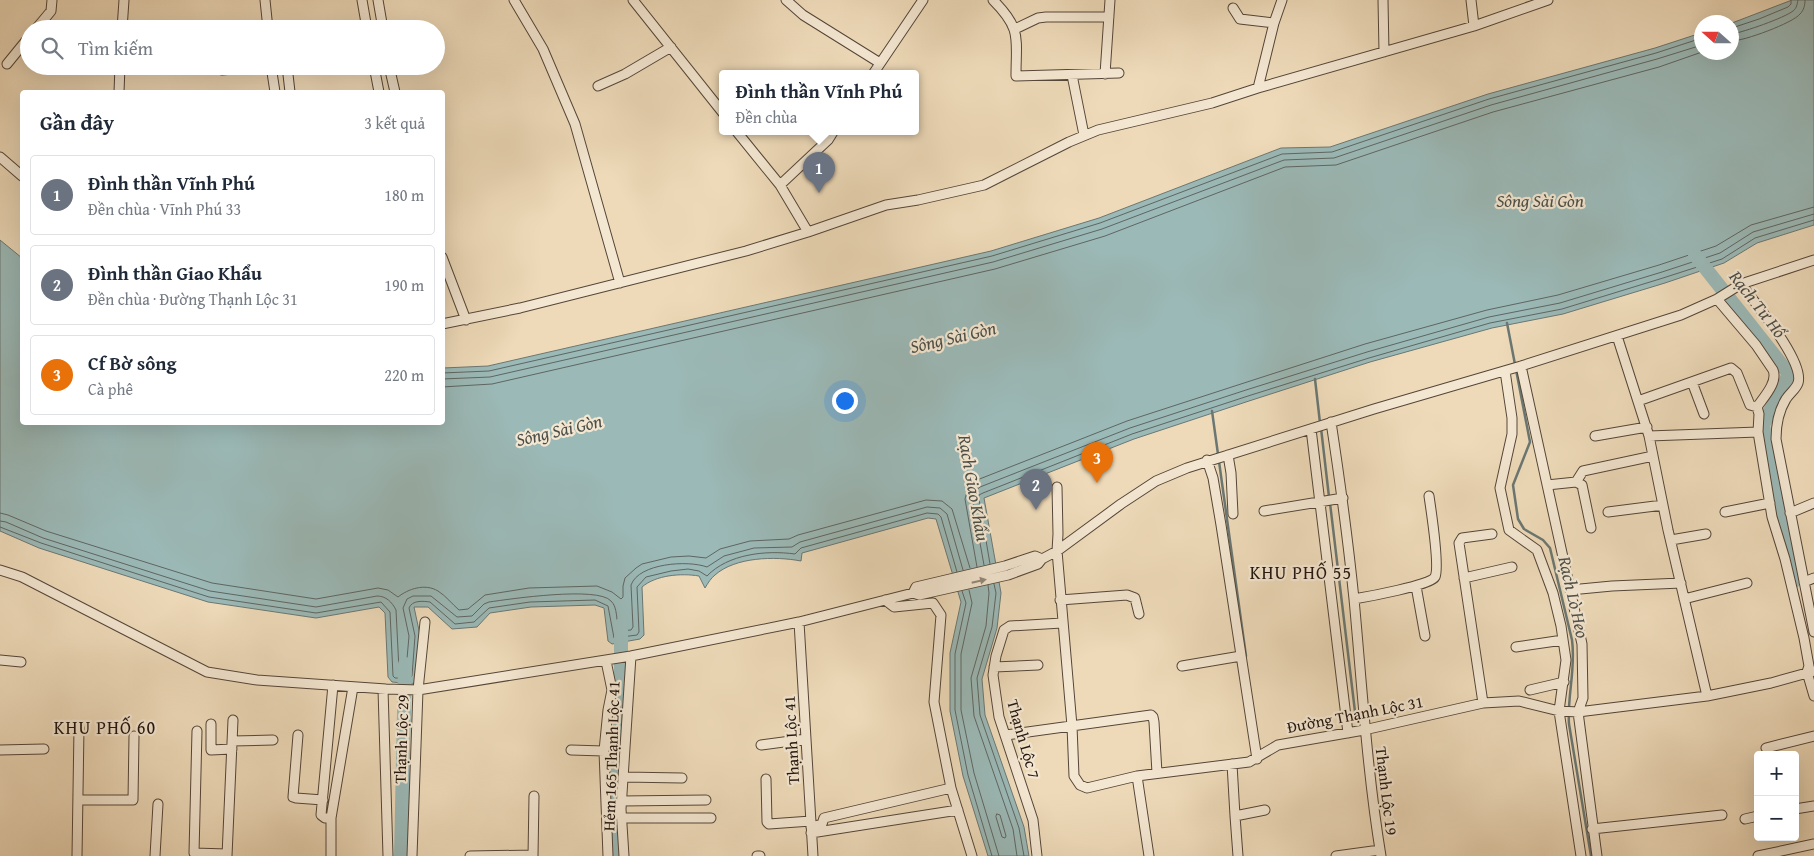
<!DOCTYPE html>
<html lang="vi">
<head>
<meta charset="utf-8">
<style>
  body { margin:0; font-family:"Gentium Book Plus",serif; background:#f6f6f7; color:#1f2937 }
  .controls { position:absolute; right:15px; bottom:15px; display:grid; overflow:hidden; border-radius:5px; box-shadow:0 5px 20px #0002 }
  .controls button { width:45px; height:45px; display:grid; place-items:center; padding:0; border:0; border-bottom:1px solid #e0e1e3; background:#fff; color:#1f2937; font:25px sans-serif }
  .compass { position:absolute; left:1694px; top:15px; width:45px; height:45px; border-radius:50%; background:#fff; box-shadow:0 5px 20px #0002; rotate:291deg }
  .you { position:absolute; left:844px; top:400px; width:18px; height:18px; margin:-12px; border:4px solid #fff; border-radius:50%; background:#1a73e8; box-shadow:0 0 0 8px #1a73e833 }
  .badge { display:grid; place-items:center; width:32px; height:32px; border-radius:50%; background:#0b8043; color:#fff; font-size:16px; font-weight:700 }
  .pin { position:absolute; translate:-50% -41px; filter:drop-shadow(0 1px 2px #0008) }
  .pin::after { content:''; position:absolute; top:26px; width:18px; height:15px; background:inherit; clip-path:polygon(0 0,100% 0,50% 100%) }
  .popup { position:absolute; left:719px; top:70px; width:200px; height:65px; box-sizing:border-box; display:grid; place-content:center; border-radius:5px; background:#fff; filter:drop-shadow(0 1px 4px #0005); font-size:16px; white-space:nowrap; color:#747a83 }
  .popup b { font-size:19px; color:#1f2937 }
  .popup::after { content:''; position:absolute; left:50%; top:100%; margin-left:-10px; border:10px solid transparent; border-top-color:#fff }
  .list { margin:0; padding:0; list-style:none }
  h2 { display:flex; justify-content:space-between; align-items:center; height:65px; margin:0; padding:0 20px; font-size:21px }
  h2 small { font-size:16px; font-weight:400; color:#747a83 }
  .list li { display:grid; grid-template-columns:32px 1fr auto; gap:15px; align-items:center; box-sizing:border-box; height:80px; margin:0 10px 10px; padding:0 10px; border:1px solid #e0e1e3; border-radius:5px }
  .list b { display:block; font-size:19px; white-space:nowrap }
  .list p { margin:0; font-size:16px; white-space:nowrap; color:#747a83 }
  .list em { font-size:16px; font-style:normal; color:#747a83 }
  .icon { flex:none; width:28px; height:28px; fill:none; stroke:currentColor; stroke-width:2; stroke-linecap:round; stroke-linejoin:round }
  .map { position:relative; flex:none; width:1814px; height:856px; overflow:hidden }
  .search { position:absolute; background:#fff; box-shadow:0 5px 20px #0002; left:20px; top:20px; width:425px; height:55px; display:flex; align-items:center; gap:12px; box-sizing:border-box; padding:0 18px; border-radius:28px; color:#747a83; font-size:19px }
  .panel { position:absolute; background:#fff; box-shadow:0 5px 20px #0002; left:20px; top:90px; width:425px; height:335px; border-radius:5px }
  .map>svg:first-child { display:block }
  .water { fill:#9bb9b7; stroke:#6a7773 }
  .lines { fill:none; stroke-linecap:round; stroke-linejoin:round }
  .shore { stroke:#5e6662; stroke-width:1 }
  .stream { stroke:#6a7773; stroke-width:2.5 }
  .river { stroke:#9bb9b7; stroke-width:14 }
  .minor-casing { stroke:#544638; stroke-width:11 }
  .minor { stroke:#f4e7d2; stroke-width:9 }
  .oneway { fill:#958879 }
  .labels { text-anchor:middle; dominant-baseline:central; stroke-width:4.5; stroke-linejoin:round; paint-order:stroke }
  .street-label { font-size:16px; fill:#20140d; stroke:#f4e7d2 }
  .water-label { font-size:18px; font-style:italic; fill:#4b4e48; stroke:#f4e7d2 }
  .neighbourhood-label { font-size:18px; letter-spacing:1px; fill:#20140d; stroke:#f4e7d2 }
</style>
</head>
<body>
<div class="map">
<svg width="1814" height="856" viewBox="0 0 1814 856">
  <rect width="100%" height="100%" fill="#eedab9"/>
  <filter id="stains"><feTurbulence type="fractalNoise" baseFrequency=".004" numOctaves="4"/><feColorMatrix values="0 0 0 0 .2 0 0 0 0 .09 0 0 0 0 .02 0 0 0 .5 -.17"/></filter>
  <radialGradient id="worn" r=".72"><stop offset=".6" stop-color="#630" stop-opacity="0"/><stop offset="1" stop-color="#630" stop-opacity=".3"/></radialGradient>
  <path class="water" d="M1792,0H1814V225L1757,243L1724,263L1665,283L1563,314L1492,328L1370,362L1249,401L1134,439L984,498L1001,593L997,628L982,679L985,715L1024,827L1029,856H988L963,776L950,711V653L961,602L936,519L928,518L802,553L801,561C775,556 735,557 715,575C711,578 708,583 705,588L699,576C681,573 656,575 642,587L644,635L640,639L612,644L608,641L604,608L595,605L531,607L490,613L477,627L452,629L428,607H414L420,635L417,679L413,684L392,682L388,677L385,613L379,607L316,618L208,602L39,548L0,531V240L22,258V422H442L443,368L488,366L991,251L1099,218L1281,148L1330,147L1488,94L1655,48L1701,33L1702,52H1732V23Z"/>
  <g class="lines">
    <path class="shore" d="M1732,28L1759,19L1788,7L1791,4V0
      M1732,34C1744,32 1784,18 1793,11C1797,8 1797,4 1798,0
      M1732,41C1744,41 1793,23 1800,14C1804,10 1805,5 1805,0
      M442,373L489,371L992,256L1100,223L1282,154L1332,152L1489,99L1656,53L1702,38
      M442,379L490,377L993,262L1102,229L1284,160L1334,158L1491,105L1657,59L1702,45
      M442,387L492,384L995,269L1105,236L1285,167L1336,165L1493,112L1659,67L1702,52
      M0,513L8,515L46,531L212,583L316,599L378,588L388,590L398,597C408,589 425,583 438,591C446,596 452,604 459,610L468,609L485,595L529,588L597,586L612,592L621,599L623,597V586L625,578L636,568L642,564L671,557L689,556L706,558L720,549L750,541L789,539L798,535L926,500L942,501L952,509L970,568
      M0,521L6,522L43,538L210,591L316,607L377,596C386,596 392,602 396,610L399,670L404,672L406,670L409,636L403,608L407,599L413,596H431L457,617L472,616L484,604L489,602C510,599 598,586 611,601C618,607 616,622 619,631L631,630L633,627L631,585C639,563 688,560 707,567L724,556L754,548L792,547L800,542L927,507L940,508L947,514L963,570
      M0,527L41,543L209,597L316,613L381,602L390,612L393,676L395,678H410L412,676L415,636L409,608C412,600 423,601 430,602L455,624L474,622L489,608L530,602L595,600L608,606L614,638L637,635L639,632L637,587L646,577L671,571L688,569L699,571L707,576C728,554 766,550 795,554L801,548L927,513L938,514L941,517L957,572
      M990,564L979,499V495L983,493L1132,434L1248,396L1369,358L1490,323L1562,309L1663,278L1722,259L1755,238L1814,220
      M984,565L972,499L974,492L980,487L1130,428L1246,390L1367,352L1489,317L1560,303L1662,272L1720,253L1753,232L1814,214
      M977,567L965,499L968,488L977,480L1127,421L1244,383L1365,344L1487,310L1558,295L1659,265L1716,246L1751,225L1814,207
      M994,584L996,593L992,627L977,678L980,715L1019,828L1024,856
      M988,585L989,593L986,626L971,678L974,716L1013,829L1017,856
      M969,590L972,603L961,654V710L974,773L999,856
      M962,591L966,603L955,654V710L968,775L992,856
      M997,814L1000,815L1006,836L1005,838L1002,837L996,817Z"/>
    <path class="stream" d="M1507,323L1530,442L1513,485L1518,519L1524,529L1543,540L1550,548L1572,640C1576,669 1567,696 1569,724L1591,856
      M1315,379L1320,423
      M1212,411L1246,656
      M1321,428L1329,497
      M1330,503L1356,720"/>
    <path class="river" d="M1695,255L1789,374L1763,425L1794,581
      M401,856L405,664
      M614,856L615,764L621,719V625"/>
    <defs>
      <path id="minor" d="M265,0L268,29
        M362,0L367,29
        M378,0L383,29
        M514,0L543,49L575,124L620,283
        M633,0L723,113
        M786,0L803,15L880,63
        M993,0C1022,29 1016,38 1016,76L1119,73
        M1383,0L1384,52
        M1471,0L1474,26
        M1233,8L1240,19L1274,23
        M36,29L51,11L52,0
        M122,29L124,0
        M1015,29L1038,18L1046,17H1109
        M7,64L29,37
        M271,66L275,92
        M287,66L290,92
        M374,66L379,92
        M389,66L395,92
        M222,70L262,66
        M873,74L923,0
        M1105,74L1110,0
        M1072,75L1084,135
        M598,86L625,74L671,47
        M1258,88L1274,23L1282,0
        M119,92L120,66
        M737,132L780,185L808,232
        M0,157L22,176
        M780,185L828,140L833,132
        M442,257L466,320
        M1741,284C1755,303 1805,362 1798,383C1796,389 1790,393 1786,399C1778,412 1776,424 1776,439L1814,632
        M442,324L520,308L746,251L808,232L886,205L918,200L984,185L1069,142L1098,130L1212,103L1258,88L1474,26L1548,0
        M1617,336L1649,436L1668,530L1707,696
        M1521,366L1582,644L1583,698L1578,712L1597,856
        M1505,371L1512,418V434L1500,488L1509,530L1537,550L1553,593L1561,626L1566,660L1559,711L1581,856
        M1692,382L1704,414
        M1638,401L1731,368L1737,373L1750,405L1757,407C1764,397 1778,382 1773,370L1756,345L1717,299
        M1757,407L1759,414L1758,432L1772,517L1785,559L1804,638L1809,666L1807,672L1814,696
        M1331,422C1340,481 1348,540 1354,599C1362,685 1367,771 1381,856
        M1311,429L1348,733
        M1595,436L1647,427
        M1649,436L1758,432
        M1228,455L1231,473L1233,514
        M1207,460L1213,478L1221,525L1257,759
        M1576,482L1583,471L1653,456
        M1547,485L1576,482L1582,485L1591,528
        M1057,487L1058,534L1057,551L1072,726L1074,776L1080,785L1087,788L1137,776L1249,762L1278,745L1364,730L1483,703L1519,701L1559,711L1578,712L1707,696L1771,683L1814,671
        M1264,511L1343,498
        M1608,512L1663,505
        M1725,512L1770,503
        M1790,513L1814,503
        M1671,540L1706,534
        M0,570L22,577L207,672L257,680L386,689L418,690L631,656L799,622L913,593L919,595L1008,575L1038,564L1042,559L1057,551L1121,504L1156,481L1187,468L1374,409L1521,366L1681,315L1717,299L1741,284L1814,260
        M1464,578L1512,567
        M1804,582L1814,578
        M1416,586L1425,636
        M1570,590L1612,586L1681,583
        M913,593L916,587L1005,566L1035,556L1042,559
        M1354,599C1366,597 1432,585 1435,577C1440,567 1431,510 1429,496
        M1684,599L1747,583
        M885,600L894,607L933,603L941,615L934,702L951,788L972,856
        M1060,600L1127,595L1135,598L1139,614
        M799,622L813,856
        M1516,647L1563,640
        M0,660L21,662
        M1182,666L1241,656
        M994,667L1038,665
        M383,689L388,856
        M1530,690L1564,682
        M1483,703L1459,543L1462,538L1492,534
        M211,724V750L232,749
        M197,731L194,853L227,854
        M298,735L293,797L296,798L323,800
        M1006,735L1151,715L1153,717L1154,722L1157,773
        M232,741L273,740
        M761,745L806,739
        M1766,748L1814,736
        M0,750L44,749
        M571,750L604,751L608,710L612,690L606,661
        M604,751L608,856
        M1232,764L1235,816L1265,810
        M1137,776L1149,856
        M624,777L682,778
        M766,779L767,822L769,824L811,821
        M78,800H133L134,736
        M622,801L706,800
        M1795,809L1814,806
        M1235,816L1238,856
        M331,818H325L321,815L333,685
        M622,818H711
        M1745,819L1758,816
        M811,827L822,824L824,818L951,788
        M1592,829L1722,815
        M811,833L958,810
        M77,856L79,728
        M155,856L158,804
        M227,856L233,720
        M331,856V818L353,687
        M412,856L418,690L425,622
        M470,856L533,855
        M533,856L534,796
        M624,856L621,809L631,656
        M757,856H760
        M1037,856L1033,820L999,717L993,675L996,656L1004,630L1010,626L1062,623
        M1336,856L1380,850
        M1758,856L1814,844"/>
    </defs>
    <use href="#minor" class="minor-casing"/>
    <use href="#minor" class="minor"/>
  </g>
  <defs><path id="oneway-solid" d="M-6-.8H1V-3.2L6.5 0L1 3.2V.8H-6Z" transform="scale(1.25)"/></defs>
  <use class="oneway" href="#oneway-solid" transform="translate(979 581) rotate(-13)"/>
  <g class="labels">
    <g class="street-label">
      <text transform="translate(1355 714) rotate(-11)">Đường Thạnh Lộc 31</text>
      <text transform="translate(401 739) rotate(-88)">Thạnh Lộc 29</text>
      <text transform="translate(1024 739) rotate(74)">Thạnh Lộc 7</text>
      <text transform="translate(791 740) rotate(-93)">Thạnh Lộc 41</text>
      <text transform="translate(611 756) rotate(-88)">Hẻm 165 Thạnh Lộc 41</text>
      <text transform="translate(1387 791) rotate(83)">Thạnh Lộc 19</text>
    </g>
    <g class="water-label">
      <text x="1540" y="200">Sông Sài Gòn</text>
      <text transform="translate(1758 304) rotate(52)">Rạch Tư Hổ</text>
      <text transform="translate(953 337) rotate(-13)">Sông Sài Gòn</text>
      <text transform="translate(559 430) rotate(-13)">Sông Sài Gòn</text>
      <text transform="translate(974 488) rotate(80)">Rạch Giao Khẩu</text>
      <text transform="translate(1574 597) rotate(77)">Rạch Lò Heo</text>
    </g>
    <g class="neighbourhood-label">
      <text x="1301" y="572">KHU PHỐ 55</text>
      <text x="105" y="727">KHU PHỐ 60</text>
    </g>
  </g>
  <rect width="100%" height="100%" filter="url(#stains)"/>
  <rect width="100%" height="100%" fill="url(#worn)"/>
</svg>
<div class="controls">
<button>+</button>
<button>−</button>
</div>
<svg class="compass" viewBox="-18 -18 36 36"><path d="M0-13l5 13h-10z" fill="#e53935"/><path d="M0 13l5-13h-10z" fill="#747a83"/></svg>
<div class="you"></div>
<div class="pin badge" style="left:819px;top:193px;background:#6b7280">1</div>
<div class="popup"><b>Đình thần Vĩnh Phú</b>Đền chùa</div>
<div class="pin badge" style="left:1036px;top:510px;background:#6b7280">2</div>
<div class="pin badge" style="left:1097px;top:483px;background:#e8710a">3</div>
<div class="search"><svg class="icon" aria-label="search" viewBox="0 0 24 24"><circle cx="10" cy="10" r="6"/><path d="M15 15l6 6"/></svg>Tìm kiếm</div>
<section class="panel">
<h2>Gần đây<small>3 kết quả</small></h2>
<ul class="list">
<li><span class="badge" style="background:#6b7280">1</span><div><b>Đình thần Vĩnh Phú</b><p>Đền chùa · Vĩnh Phú 33</p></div><em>180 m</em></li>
<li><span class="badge" style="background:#6b7280">2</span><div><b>Đình thần Giao Khẩu</b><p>Đền chùa · Đường Thạnh Lộc 31</p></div><em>190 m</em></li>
<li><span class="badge" style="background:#e8710a">3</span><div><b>Cf Bờ sông</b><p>Cà phê</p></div><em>220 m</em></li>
</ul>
</section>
</div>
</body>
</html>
